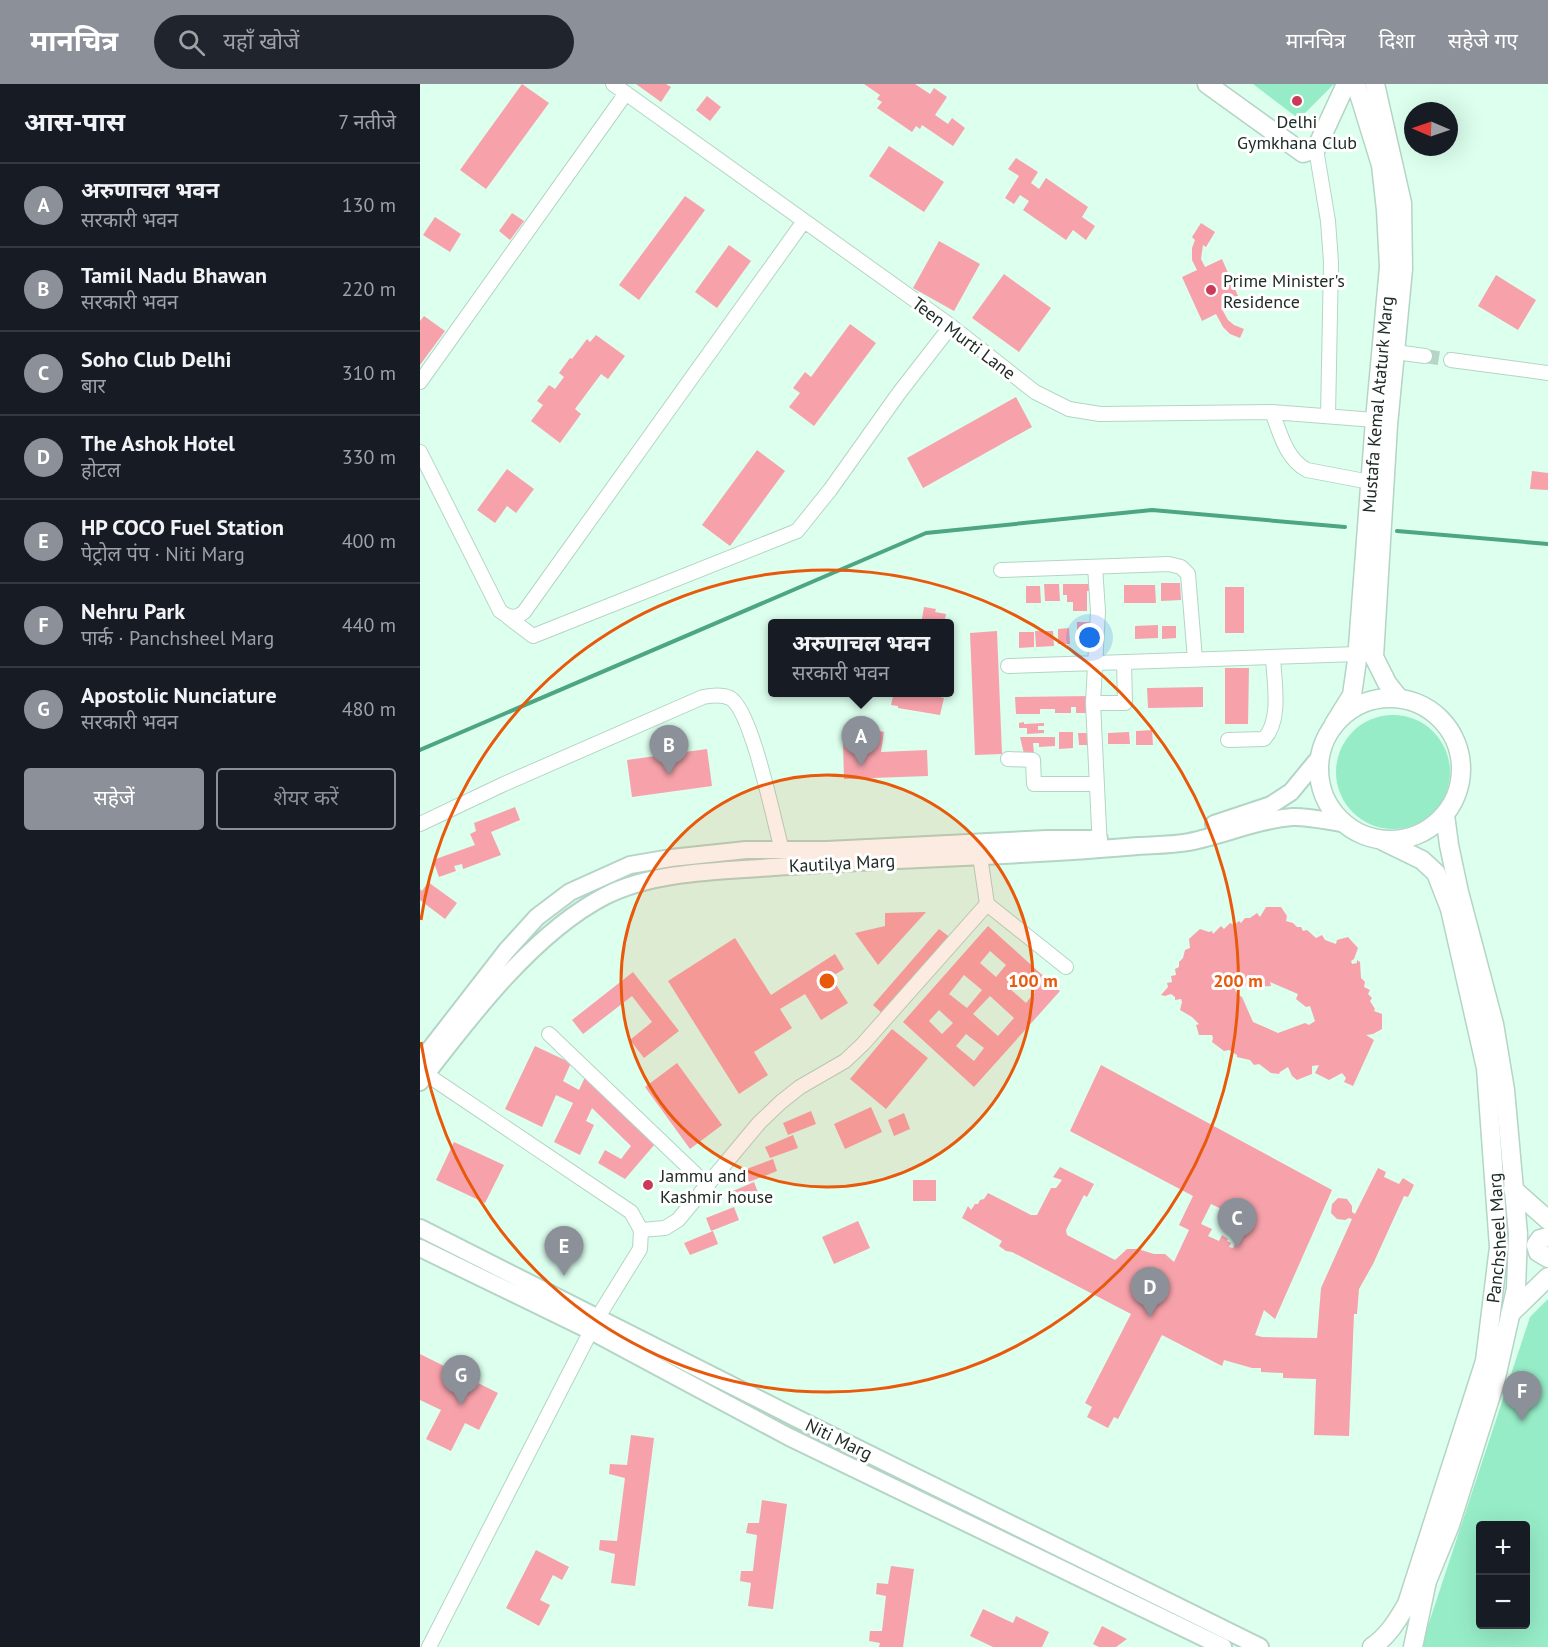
<!DOCTYPE html>
<html lang="hi">
<head>
<meta charset="utf-8">
<style>
  body { margin:0; font-family:"PT Sans","Noto Sans Devanagari",sans-serif; background:#20242c; color:#f1f3f6 }
  .controls { position:absolute; right:18px; bottom:18px; display:grid; overflow:hidden; border-radius:6px; box-shadow:0 6px 24px #0002 }
  .controls button { width:54px; height:54px; display:grid; place-items:center; padding:0; border:0; border-bottom:2px solid #363941; background:#171b24; color:#f1f3f6; font:30px sans-serif }
  .compass { position:absolute; left:984px; top:18px; width:54px; height:54px; border-radius:50%; background:#171b24; box-shadow:0 6px 24px #0002; rotate:272deg }
  .you { position:absolute; left:670px; top:554px; width:21px; height:21px; margin:-15px; border:4px solid #fff; border-radius:50%; background:#1a73e8; box-shadow:0 0 0 9px #1a73e833 }
  .badge { display:grid; place-items:center; width:39px; height:39px; border-radius:50%; background:#8c9099; color:#fff; font-size:20px; font-weight:700 }
  .pin { position:absolute; translate:-50% -50px; filter:drop-shadow(0 2px 3px #0008) }
  .pin::after { content:''; position:absolute; top:32px; width:21px; height:18px; background:inherit; clip-path:polygon(0 0,100% 0,50% 100%) }
  .popup { position:absolute; left:348px; top:535px; width:186px; height:78px; box-sizing:border-box; display:grid; place-content:center; border-radius:6px; background:#171b24; filter:drop-shadow(0 2px 4px #0005); font-size:20px; white-space:nowrap; color:#9ea1a6 }
  .popup b { font-size:22px; color:#f1f3f6 }
  .popup::after { content:''; position:absolute; left:50%; top:100%; margin-left:-12px; border:12px solid transparent; border-top-color:#171b24 }
  .list { margin:0; padding:0; list-style:none }
  h2 { display:flex; justify-content:space-between; align-items:center; height:78px; margin:0; padding:0 24px; font-size:26px }
  h2 small { font-size:20px; font-weight:400; color:#9ea1a6 }
  .list li { display:grid; grid-template-columns:39px 1fr auto; gap:18px; align-items:center; box-sizing:border-box; height:84px; padding:0 24px; border-top:2px solid #363941 }
  .list b { display:block; font-size:22px; white-space:nowrap }
  .list p { margin:0; font-size:20px; white-space:nowrap; color:#9ea1a6 }
  .list em { font-size:20px; font-style:normal; color:#9ea1a6 }
  .actions { display:flex; gap:12px; padding:18px 24px }
  .actions a { flex:1; padding:14px 0; border:2px solid #8c9099; border-radius:6px; text-align:center; font-size:21px; color:#8c9099 }
  .actions .main { background:#8c9099; color:#fff }
  .icon { flex:none; width:33px; height:33px; fill:none; stroke:currentColor; stroke-width:2; stroke-linecap:round; stroke-linejoin:round }
  .map { position:relative; flex:none; width:1128px; height:1563px; overflow:hidden }
  header { display:flex; align-items:center; gap:36px; box-sizing:border-box; height:84px; padding:0 30px; background:#8c9099; color:#fff }
  header strong { font-size:28px }
  nav { display:flex; gap:33px; margin-inline-start:auto; font-size:21px }
  .search { width:420px; height:54px; background:#20242c; display:flex; align-items:center; gap:15px; box-sizing:border-box; padding:0 21px; border-radius:33px; color:#9ea1a6; font-size:22px }
  main { display:flex }
  aside { flex:1; background:#171b24 }
  .map>svg:first-child { display:block }
  .green { fill:#96ecc7; fill-rule:evenodd }
  .lines { fill:none; stroke-linecap:round; stroke-linejoin:round }
  .stream { stroke:#4ea583; stroke-width:4 }
  .building { fill:#f7a2ab; fill-rule:evenodd }
  .minor-tunnel { stroke:#b6d5c6; stroke-width:14; stroke-dasharray:14 7; stroke-linecap:butt }
  .minor-casing { stroke:#b4d5c6; stroke-width:16 }
  .tertiary-casing { stroke:#b4d5c6; stroke-width:20 }
  .secondary-casing { stroke:#b4d5c6; stroke-width:21 }
  .minor { stroke:#fff; stroke-width:14 }
  .tertiary { stroke:#fff; stroke-width:16 }
  .secondary { stroke:#fff; stroke-width:18 }
  .ring { fill:none; stroke:#e8590c; stroke-width:3 }
  .poi-dot { fill:#ca3b59; stroke:#fff; stroke-width:2 }
  .labels { text-anchor:middle; dominant-baseline:central; stroke-width:6; stroke-linejoin:round; paint-order:stroke }
  .poi-label { font-size:18px; fill:#202d27; stroke:#fff; text-anchor:start }
  .street-label { font-size:18px; fill:#202d27; stroke:#fff }
  .centre { fill:#e8590c; stroke:#fff; stroke-width:3 }
  .ring-label { font-size:18px; text-anchor:middle; font-weight:bold; fill:#e8590c; stroke:#fff; stroke-width:6; stroke-linejoin:round; paint-order:stroke }
</style>
</head>
<body>
<header>
<strong>मानचित्र</strong>
<div class="search"><svg class="icon" aria-label="search" viewBox="0 0 24 24"><circle cx="10" cy="10" r="6"/><path d="M15 15l6 6"/></svg>यहाँ खोजें</div>
<nav><a>मानचित्र</a><a>दिशा</a><a>सहेजे गए</a></nav>
</header>
<main>
<aside>
<h2>आस-पास<small>7 नतीजे</small></h2>
<ul class="list">
<li><span class="badge">A</span><div><b>अरुणाचल भवन</b><p>सरकारी भवन</p></div><em>130 m</em></li>
<li><span class="badge">B</span><div><b>Tamil Nadu Bhawan</b><p>सरकारी भवन</p></div><em>220 m</em></li>
<li><span class="badge">C</span><div><b>Soho Club Delhi</b><p>बार</p></div><em>310 m</em></li>
<li><span class="badge">D</span><div><b>The Ashok Hotel</b><p>होटल</p></div><em>330 m</em></li>
<li><span class="badge">E</span><div><b>HP COCO Fuel Station</b><p>पेट्रोल पंप · Niti Marg</p></div><em>400 m</em></li>
<li><span class="badge">F</span><div><b>Nehru Park</b><p>पार्क · Panchsheel Marg</p></div><em>440 m</em></li>
<li><span class="badge">G</span><div><b>Apostolic Nunciature</b><p>सरकारी भवन</p></div><em>480 m</em></li>
</ul>
<div class="actions"><a class="main">सहेजें</a><a>शेयर करें</a></div>
</aside>
<div class="map">
<svg width="1128" height="1563" viewBox="0 0 1128 1563">
  <rect width="100%" height="100%" fill="#dcffee"/>
  <path class="green" d="M833,0H914L879,35Z
    M916 688a57 57 0 1 1 114 0a57 57 0 1 1-114 0Z
    M1128,1215V1563H1001L1110,1233ZM1060,1442H1106V1540H1060Z"/>
  <g class="lines">
    <path class="stream" d="M977,447L1128,460
      M0,666L506,449L732,426L925,443"/>
  </g>
  <path class="building" d="M102,0L129,19L66,105L40,86Z
    M216,0H246L251,3L241,18Z
    M444,0H495L510,10L514,4L527,13L515,31L528,40L532,34L545,44L533,62L502,41L500,45L496,42L492,48L457,24L462,18L457,15L460,11Z
    M287,12L301,23L290,37L276,26Z
    M469,62L524,98L504,128L449,92Z
    M596,74L618,88L611,99L619,105L626,94L668,123L662,133L675,142L666,156L653,146L646,156L603,126L609,117L600,111L594,120L585,114L599,92L588,85Z
    M265,112L285,126L219,216L199,201Z
    M92,129L104,137L90,156L79,147Z
    M15,133L41,150L30,168L3,151Z
    M781,139L795,148L786,163L783,161L781,175L785,183L802,175L821,219L803,227L808,236L814,241L824,245L820,254L810,250L803,243L796,230L782,237L762,193L777,186L772,176V164L775,156L772,153Z
    M519,157L560,180L534,227L493,204Z
    M309,161L331,177L297,224L275,208Z
    M584,190L631,224L599,268L552,234Z
    M1076,191L1116,216L1098,246L1058,222Z
    M4,232L25,247L0,281V237Z
    M430,240L456,259L394,342L369,323L380,309L373,304L385,288L391,293Z
    M176,251L205,272L188,295L181,290L155,325L161,330L140,359L111,337L123,321L117,317L129,301L135,305L144,293L139,289L150,274L152,275L167,255L170,258Z
    M596,313L612,343L503,404L487,374Z
    M337,366L365,387L310,462L282,441Z
    M87,385L114,405L96,429L87,422L75,439L57,426Z
    M1112,387L1128,389V406L1110,405Z
    M741,499H760L761,516L741,517Z
    M624,500H639L640,517H625Z
    M643,500H670V507H667V527H653V518H647V511H643Z
    M704,501H735L736,519H704Z
    M606,502H620L621,519H606Z
    M805,503H824V549H805Z
    M504,523L516,525L515,528L526,530L524,540H501Z
    M657,538H673V554H657Z
    M738,541V554L715,555V542Z
    M742,542H756V554L742,555Z
    M649,544L650,560H638V545Z
    M577,547L582,670L555,671L550,549Z
    M615,547H633L634,562L616,563Z
    M599,548H614V563L599,564Z
    M805,584H829L828,640H805Z
    M783,603V623L728,624L727,604Z
    M474,608H515V612L524,614L520,631L478,624V622L471,621Z
    M671,612V629H656V623H651V629H635V625H620V630H596L595,613Z
    M604,638V640L624,639V642H618V646H624V649L607,650V644H599V639Z
    M433,641L464,648L461,668L507,666L508,692L424,695L423,658H436V655L430,654Z
    M732,646L733,661H716V647Z
    M639,648H653V664L639,665Z
    M709,648L710,660H688V649Z
    M658,649H673V661H659Z
    M600,653H635V662L619,663V659H613L614,670H604Z
    M287,665L292,702L212,713L207,676Z
    M95,723L100,736L71,748L81,771L43,785L42,780L34,782L36,787L19,793L13,776L55,761L50,750L56,747L54,739Z
    M8,798L37,819L25,835L0,816V805L2,807Z
    M846,823H861L867,832L866,837L873,839L877,843H881L883,847L887,846L896,854L902,851L905,856L916,860L917,856L928,853L938,864L934,875L931,877L932,880L937,879V876L940,878L941,894L945,898L944,903L950,906L948,910L952,914L950,917L955,925L954,927L962,930V945L953,950L946,951L954,956L933,1002L924,998L926,994L922,989L909,996L895,989L899,981L892,982V990L877,996L872,992L868,983L860,988L859,990L851,989L839,980L834,981L830,976L817,973V971L809,966L804,967L792,958L793,954L792,951H779L776,941L779,940L772,933L760,926L762,918L761,915L755,916V913L751,910L745,912L741,911L748,903L747,899L752,898L751,892L756,891L755,885L759,883V878L763,874L765,866L770,864L769,855L780,845L789,848L792,847L793,850L801,842L804,845L810,839L814,841L819,837L821,839L825,834H830L837,829L840,833ZM834,898L835,903L851,902L850,898L878,910L876,915L886,923L890,922L895,937L889,941L885,939L858,949L833,938L822,913L817,910L815,906Z
    M506,828L458,881L435,849L465,842V829Z
    M568,842L640,907L554,1003L483,938ZM570,867L586,881L576,893L560,879ZM544,891L562,906L547,924L529,910ZM597,893L615,908L606,919L588,903ZM570,912L594,934L578,952L553,930ZM519,926L533,939L522,950L509,937ZM546,950L564,964L554,977L536,962Z
    M519,845L531,854L464,931L453,921Z
    M315,854L351,911L415,870L424,885L411,893L428,919L401,936L385,910L360,925L372,944L334,968L348,991L319,1010L248,897Z
    M213,888L259,947L224,974L210,956L232,938L212,912L163,950L152,936Z
    M472,945L508,974L466,1025L430,995Z
    M115,962L151,979L143,997L159,1006L166,991L235,1060L205,1095L178,1079L185,1066L201,1075L211,1062L172,1024L166,1037L174,1041L160,1071L134,1058L153,1019L136,1011L122,1043L85,1025Z
    M257,979L302,1041L270,1065L225,1003Z
    M681,981L912,1106L855,1235L844,1226L835,1251L842,1253L897,1254L901,1204L932,1135L929,1134L925,1136L917,1135L911,1129L912,1120L918,1114L927,1115L932,1122V1128L935,1130L958,1084L966,1088L964,1093L979,1100L983,1094L994,1101L988,1113L984,1112L953,1180L939,1205L937,1230H934L929,1352L894,1351L896,1295L863,1294V1289L841,1288V1284H832L804,1276L802,1282L742,1251L698,1335L694,1333L688,1344L667,1333L672,1323L665,1319L711,1230L592,1168L586,1167L579,1162L582,1157L542,1134L548,1122L551,1126L555,1120H558L560,1116L564,1115L568,1109L611,1131H617L631,1104H636L642,1096L633,1093L640,1083L674,1100L667,1113L664,1111L646,1146L647,1151L695,1176L707,1165H718L734,1170H745L754,1178L769,1146L759,1141L773,1112L650,1047ZM791,1120L812,1130L805,1144L813,1148L818,1138L821,1140L816,1150L819,1151L813,1164L809,1163L811,1159L807,1157L808,1155L802,1151L799,1157L788,1152L792,1145L781,1140Z
    M451,1023L462,1048L425,1065L414,1040Z
    M391,1027L396,1040L368,1051L363,1039Z
    M484,1029L490,1045L474,1052L468,1036Z
    M373,1051L378,1064L350,1074L345,1063Z
    M34,1058L84,1081L65,1119L16,1096Z
    M353,1075L357,1087L329,1098L324,1086Z
    M493,1096H516V1117H493Z
    M334,1098L339,1111L311,1122L306,1110Z
    M314,1123L319,1136L291,1147L286,1134Z
    M438,1137L450,1164L414,1180L402,1153Z
    M293,1147L298,1160L270,1171L264,1159Z
    M0,1270L78,1309L59,1346L45,1339L31,1367L6,1355L21,1326L0,1316Z
    M211,1351L234,1354L215,1502L191,1499L195,1470L179,1466L180,1456L197,1457L205,1394L189,1390L190,1380L207,1381Z
    M342,1416L367,1420L353,1525L328,1522L331,1499L320,1497L321,1487H333L337,1451L326,1449L328,1439H339Z
    M116,1466L149,1483L142,1496L133,1491L120,1516L130,1521L119,1542L86,1524Z
    M471,1482L494,1485L483,1563H459L460,1559L449,1557L450,1547H462L466,1512L456,1510L457,1499L468,1500Z
    M563,1525L593,1539L596,1532L629,1548L622,1563H573L550,1552Z
    M682,1542L707,1555L696,1563H679L673,1560Z"/>
  <g class="lines">
    <path class="minor-tunnel" d="M1005,272L1031,276"/>
    <defs>
      <path id="minor" d="M193,0L531,242L615,308L649,325L680,330L852,328L955,336
        M896,65L908,137L911,178L908,332
        M975,268L1005,272
        M1031,276L1128,289
        M0,298L206,9
        M852,328C860,349 866,375 887,386L950,398
        M0,368L80,527C89,534 95,535 104,528L384,137
        M675,483L678,527L673,619L680,765
        M581,486L749,480L761,483L768,490L775,575
        M88,533L113,552L377,447L410,406L479,309L531,242
        M588,582L938,570
        M673,619H705L704,578
        M808,656L844,655C862,636 854,598 853,573
        M588,675L613,676L614,700H677
        M0,740L84,700L283,613C293,611 302,610 310,614C332,626 354,738 362,766
        M567,820L646,883
        M129,950L288,1102
        M6,990L211,1128L221,1146L220,1165L178,1233L9,1563
        M221,1146L245,1144L258,1136L339,1039L361,1018L380,1003L425,977L443,960L567,820L560,772"/>
      <path id="tertiary" d="M794,740L851,721L871,708L899,674
        M0,978L87,866L117,833L150,808L210,781L251,774L326,766H407L627,755H679
        M0,998C49,934 113,849 185,812C234,787 300,787 354,783C475,774 597,773 718,762C735,761 753,761 769,758C804,751 837,736 872,733C886,732 908,737 923,739
        M0,1144L378,1335L840,1563
        M0,1164L171,1247L369,1353L803,1563"/>
      <g id="secondary">
        <path d="M787,0L883,69L896,65L926,0"/>
        <path d="M955,0L982,119L983,185L968,341L954,573L967,599L978,613"/>
        <circle cx="970" cy="685" r="71"/>
        <path id="s1" d="M914,640L932,611L937,576L955,336L969,183L966,126L961,81L936,0"/>
        <path d="M1093,1105L1128,1136"/>
        <path d="M1128,1153L1120,1155L1116,1161L1118,1168L1128,1174"/>
        <path d="M1090,1230L1128,1193"/>
        <path id="s2" d="M952,1563C968,1552 977,1537 987,1520L1065,1277L1079,1163L1066,984L1030,825L1016,789L1002,776L963,757"/>
        <path d="M993,1563L1007,1497L1030,1441L1075,1298L1096,1205L1098,1150L1085,1006L1074,940L1039,808L1029,761L1025,731"/>
      </g>
    </defs>
    <use href="#minor" class="minor-casing"/>
    <use href="#tertiary" class="tertiary-casing"/>
    <use href="#secondary" class="secondary-casing"/>
    <use href="#minor" class="minor"/>
    <use href="#tertiary" class="tertiary"/>
    <use href="#secondary" class="secondary"/>
  </g>
  <circle cx="407" cy="897" r="206" fill="#e8590c" fill-opacity=".12"/>
  <g class="ring">
    <circle cx="407" cy="897" r="206"/>
    <path d="M1 836A411 411 0 1 1 1 958"/>
  </g>
  <g class="poi-dot">
    <circle cx="877" cy="17" r="6"/>
    <circle cx="791" cy="206" r="6"/>
    <circle cx="228" cy="1101" r="6"/>
  </g>
  <g class="labels">
    <g class="poi-label">
      <text x="877" y="37" text-anchor="middle">Delhi<tspan x="877" dy="21">Gymkhana Club</tspan></text>
      <text x="803" y="196">Prime Minister's<tspan x="803" dy="21">Residence</tspan></text>
      <text x="240" y="1091">Jammu and<tspan x="240" dy="21">Kashmir house</tspan></text>
    </g>
    <g class="street-label">
      <text transform="translate(544 254) rotate(37)">Teen Murti Lane</text>
      <text stroke="none"><textPath href="#s1" startOffset="326">Mustafa Kemal Ataturk Marg</textPath></text>
      <text transform="translate(422 779) rotate(-3)">Kautilya Marg</text>
      <text stroke="none"><textPath href="#s2" startOffset="435">Panchsheel Marg</textPath></text>
      <text transform="translate(419 1355) rotate(26)">Niti Marg</text>
    </g>
  </g>
  <circle cx="407" cy="897" r="9" class="centre"/>
  <g class="ring-label">
    <text x="613" y="903">100 m</text>
    <text x="818" y="903">200 m</text>
  </g>
</svg>
<div class="controls">
<button>+</button>
<button>−</button>
</div>
<svg class="compass" viewBox="-18 -18 36 36"><path d="M0-13l5 13h-10z" fill="#e53935"/><path d="M0 13l5-13h-10z" fill="#9ea1a6"/></svg>
<div class="you"></div>
<div class="pin badge" style="left:441px;top:682px">A</div>
<div class="popup"><b>अरुणाचल भवन</b>सरकारी भवन</div>
<div class="pin badge" style="left:249px;top:691px">B</div>
<div class="pin badge" style="left:817px;top:1164px">C</div>
<div class="pin badge" style="left:730px;top:1233px">D</div>
<div class="pin badge" style="left:144px;top:1192px">E</div>
<div class="pin badge" style="left:1102px;top:1337px">F</div>
<div class="pin badge" style="left:41px;top:1321px">G</div>
</div>
</main>
</body>
</html>
